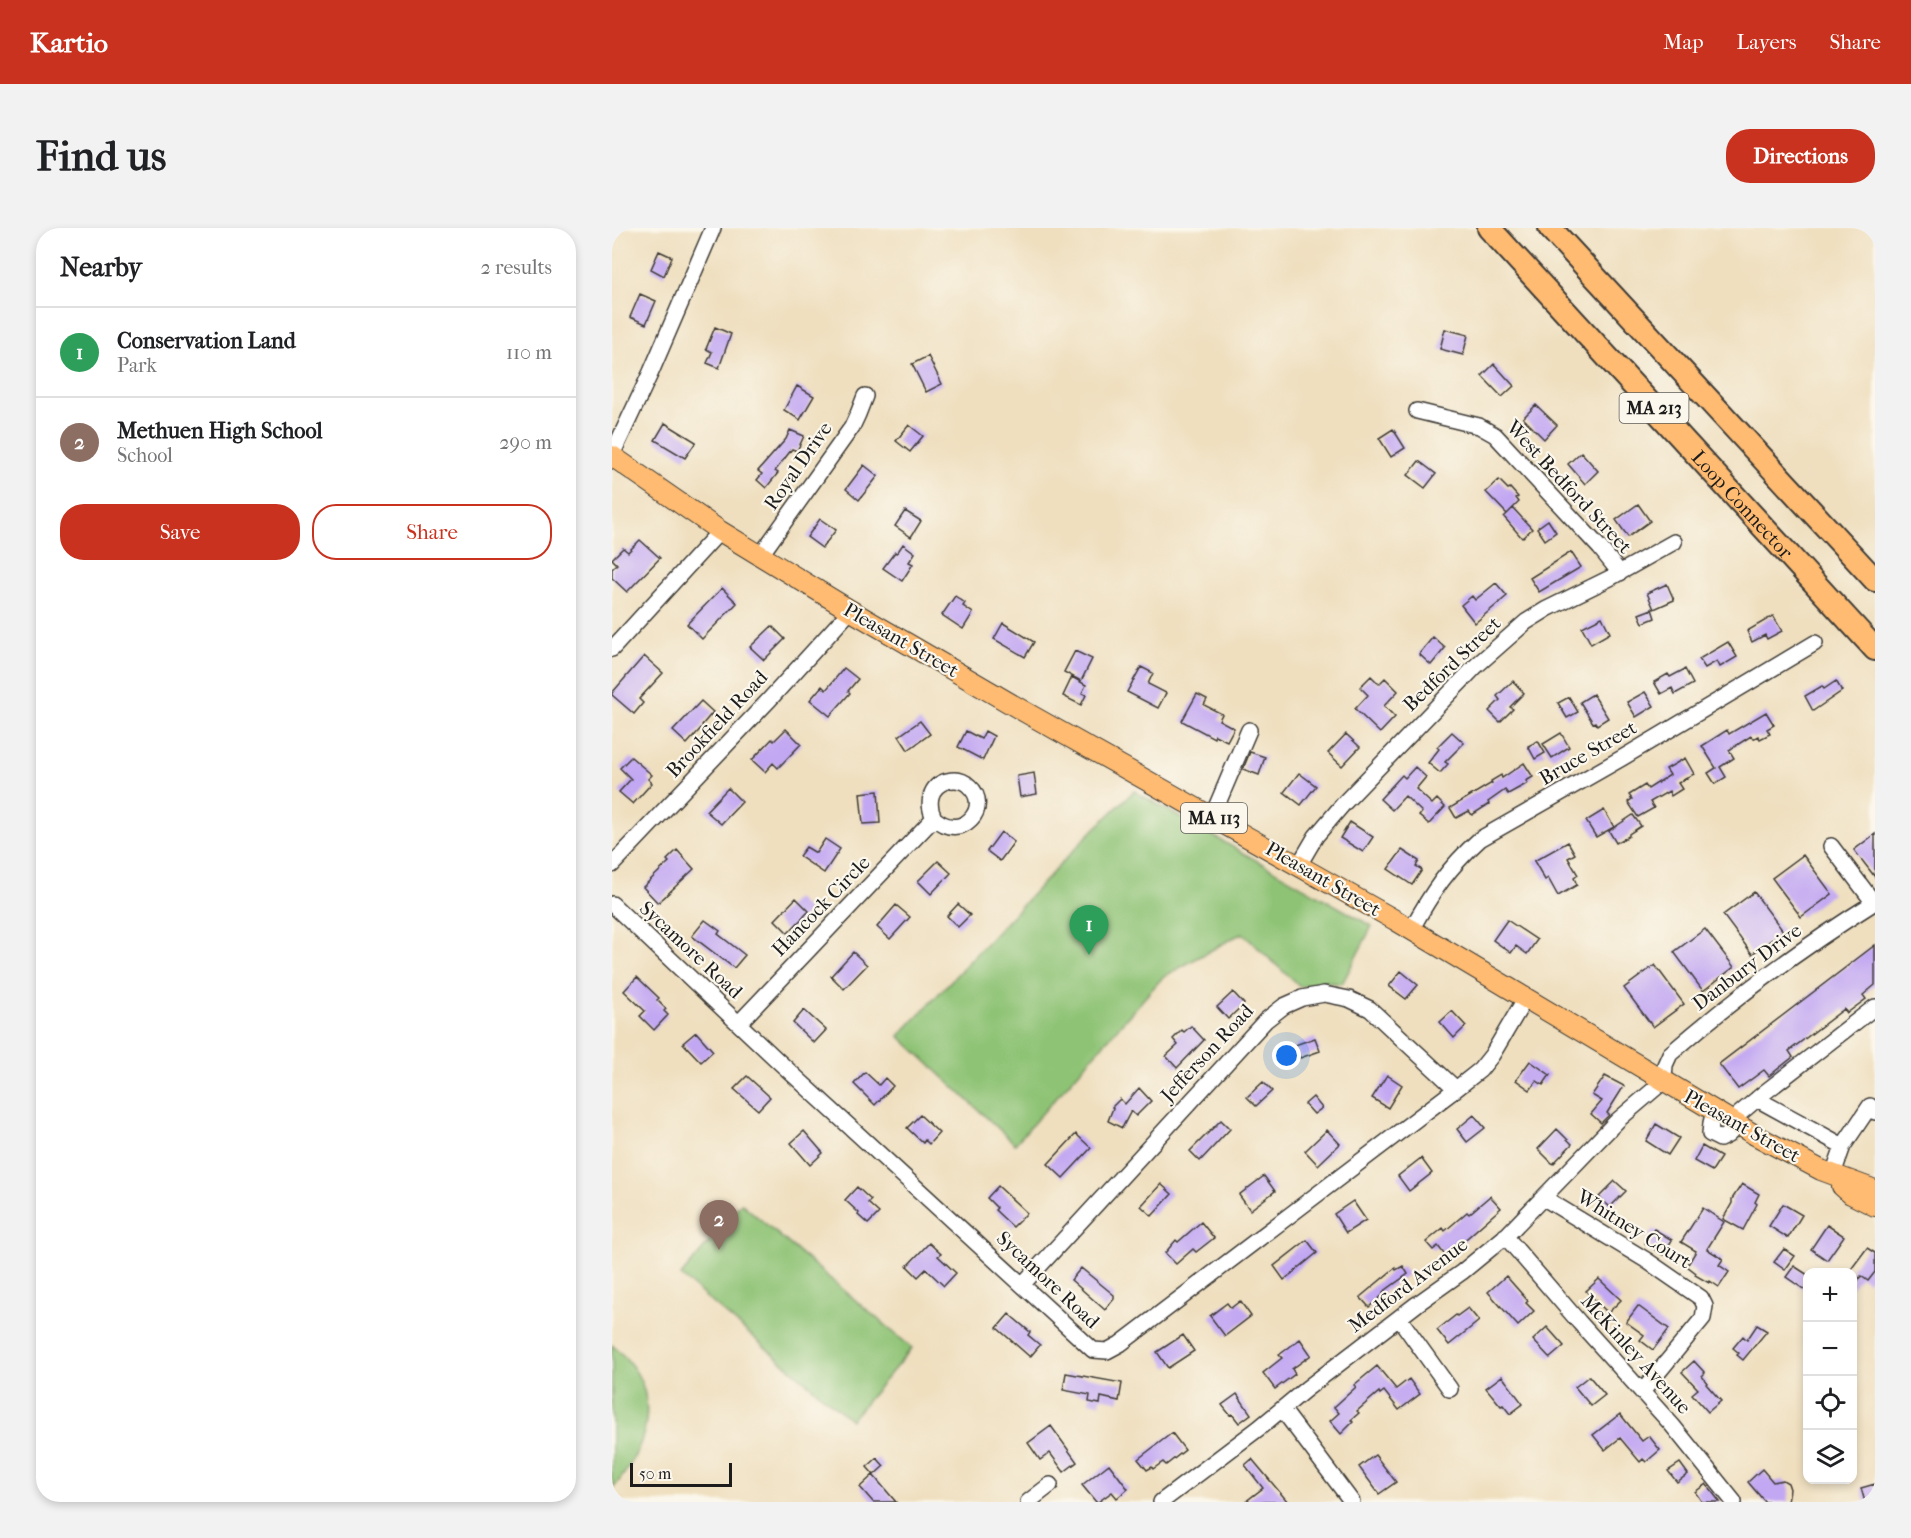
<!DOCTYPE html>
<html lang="en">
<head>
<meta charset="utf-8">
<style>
  body { margin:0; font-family:"IM FELL French Canon",serif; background:#f2f2f2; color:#202124 }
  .controls { position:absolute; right:18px; bottom:18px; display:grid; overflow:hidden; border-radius:12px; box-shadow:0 3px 9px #0003 }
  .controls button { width:54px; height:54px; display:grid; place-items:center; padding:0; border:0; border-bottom:2px solid #e0e0e0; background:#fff; color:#202124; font:30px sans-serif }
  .scale { position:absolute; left:18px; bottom:15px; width:102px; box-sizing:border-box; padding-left:6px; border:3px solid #1c1c1c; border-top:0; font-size:16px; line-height:21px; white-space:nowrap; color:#1c1c1c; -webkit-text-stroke:4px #fbf7ec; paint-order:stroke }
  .you { position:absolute; left:675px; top:828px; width:21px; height:21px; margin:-15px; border:4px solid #fff; border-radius:50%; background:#1a73e8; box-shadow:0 0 0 9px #1a73e833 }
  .badge { display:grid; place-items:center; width:39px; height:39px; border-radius:50%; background:#c8321e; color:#fff; font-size:20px; font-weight:700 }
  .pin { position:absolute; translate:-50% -50px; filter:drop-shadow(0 2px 3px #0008) }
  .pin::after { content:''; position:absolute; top:32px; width:21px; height:18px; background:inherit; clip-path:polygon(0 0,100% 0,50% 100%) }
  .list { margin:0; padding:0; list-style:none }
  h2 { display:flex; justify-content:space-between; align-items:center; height:78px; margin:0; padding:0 24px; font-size:26px }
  h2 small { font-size:20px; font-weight:400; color:#757577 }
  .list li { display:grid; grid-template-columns:39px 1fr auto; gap:18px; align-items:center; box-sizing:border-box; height:90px; padding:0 24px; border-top:2px solid #e0e0e0 }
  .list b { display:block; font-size:22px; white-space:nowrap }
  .list p { margin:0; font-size:20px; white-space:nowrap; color:#757577 }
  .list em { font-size:20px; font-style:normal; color:#757577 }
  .actions { display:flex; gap:12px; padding:18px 24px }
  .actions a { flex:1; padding:14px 0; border:2px solid #c8321e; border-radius:24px; text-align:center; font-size:21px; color:#c8321e }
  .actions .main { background:#c8321e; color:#fff }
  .icon { flex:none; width:33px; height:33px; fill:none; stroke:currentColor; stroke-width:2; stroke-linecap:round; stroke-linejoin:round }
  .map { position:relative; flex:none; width:1263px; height:1274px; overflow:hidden; border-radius:24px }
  header { display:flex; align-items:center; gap:36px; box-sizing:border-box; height:84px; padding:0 30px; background:#c8321e; color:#fff }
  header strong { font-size:28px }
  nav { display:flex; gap:33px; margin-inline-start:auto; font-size:21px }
  .intro { display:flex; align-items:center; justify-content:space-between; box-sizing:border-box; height:144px; padding:0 36px }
  h1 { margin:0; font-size:42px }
  .button { padding:15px 27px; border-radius:24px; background:#c8321e; color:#fff; font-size:21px; font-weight:700 }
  main { display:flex; gap:36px; padding:0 36px }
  aside { flex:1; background:#fff; border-radius:24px; box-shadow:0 3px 9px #0003 }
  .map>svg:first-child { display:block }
  .green { fill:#8ec375; stroke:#557048; stroke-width:1.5 }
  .building { fill:#c2a7f2 }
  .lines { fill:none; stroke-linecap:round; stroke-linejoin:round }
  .minor-casing { stroke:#3c3934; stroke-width:18 }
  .major-casing { stroke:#3c3934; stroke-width:22 }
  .highway-casing { stroke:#3c3934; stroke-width:26 }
  .minor { stroke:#fff; stroke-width:15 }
  .major { stroke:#febb71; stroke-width:20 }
  .highway { stroke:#febb71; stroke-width:22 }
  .labels { text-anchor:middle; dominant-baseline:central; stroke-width:4.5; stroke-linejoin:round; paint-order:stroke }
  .shield { fill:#fbf7ec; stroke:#5f5e5a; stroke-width:1.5 }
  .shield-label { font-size:18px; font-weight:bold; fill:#1c1c1c }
  .street-label { font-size:20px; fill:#1c1c1c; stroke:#fbf7ec }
</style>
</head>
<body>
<header>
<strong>Kartio</strong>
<nav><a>Map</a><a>Layers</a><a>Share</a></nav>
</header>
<div class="intro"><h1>Find us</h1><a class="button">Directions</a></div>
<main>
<aside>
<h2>Nearby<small>2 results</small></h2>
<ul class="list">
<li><span class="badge" style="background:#2e9e5b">1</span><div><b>Conservation Land</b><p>Park</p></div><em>110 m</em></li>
<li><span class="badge" style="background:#8d6e63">2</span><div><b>Methuen High School</b><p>School</p></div><em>290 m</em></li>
</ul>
<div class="actions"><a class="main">Save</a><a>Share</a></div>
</aside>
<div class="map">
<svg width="1263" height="1274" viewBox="0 0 1263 1274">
  <rect width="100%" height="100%" fill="#fbf7ec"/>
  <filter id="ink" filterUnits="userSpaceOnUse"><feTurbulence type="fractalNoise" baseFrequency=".0167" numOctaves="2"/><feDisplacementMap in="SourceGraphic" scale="12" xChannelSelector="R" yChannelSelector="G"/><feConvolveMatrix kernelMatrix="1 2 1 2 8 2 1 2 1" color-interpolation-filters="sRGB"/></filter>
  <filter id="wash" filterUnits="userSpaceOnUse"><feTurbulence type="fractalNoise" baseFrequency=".008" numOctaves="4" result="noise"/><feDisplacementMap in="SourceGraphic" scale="24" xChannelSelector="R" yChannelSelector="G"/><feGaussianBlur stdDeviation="1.35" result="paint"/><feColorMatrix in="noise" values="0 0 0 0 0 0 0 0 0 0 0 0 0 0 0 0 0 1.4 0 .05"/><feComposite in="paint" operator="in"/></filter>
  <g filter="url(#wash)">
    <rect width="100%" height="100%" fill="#efdfbf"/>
    <path class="green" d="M522,563L760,698L730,756L713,754L688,759L630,705L551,749L403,916L287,808L476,607Z
      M129,975L300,1120L239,1192L69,1048Z
      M0,1117C53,1160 39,1215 0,1262Z"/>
    <g id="blocks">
      <path class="building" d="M47,23L60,29L52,48L39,41Z
        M28,66L44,73L34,96L18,89Z
        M103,99L119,106L107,140L95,135L100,124L94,121Z
        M833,101L856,107L851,127L828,121Z
        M316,128L330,156L314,164L300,136Z
        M882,136L902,158L890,169L870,148Z
        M185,158L202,168L188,192L172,182Z
        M924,177L945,197L932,211L911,190Z
        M53,195L84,214L73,230L43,212Z
        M297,197L311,208L298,224L284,213Z
        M781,201L793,220L779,229L767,210Z
        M178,202L192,208L185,223L180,221L163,243L166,245L154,260L145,252L150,246L146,243L174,211Z
        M969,224L986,243L973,256L956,236Z
        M807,233L824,246L813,260L796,247Z
        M252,237L266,248L247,272L234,261Z
        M887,252L896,261L898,260L906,269L904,270L907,274L895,286L874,264Z
        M1026,276L1038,293L1016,309L1004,292Z
        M901,280L920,301L910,310L892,289Z
        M293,283L309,293L299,309L283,298Z
        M208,291L224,302L210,320L195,309Z
        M936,292L944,304L933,312L925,300Z
        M28,312L48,330L15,364L0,350V341L5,336L0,331L11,320L16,324Z
        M291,316L303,325L297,334L301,336L290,353L271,340L283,324L285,325Z
        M959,324L969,339L927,364L918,350Z
        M884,355L895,368L863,395L849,377L860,368L863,372Z
        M1055,356L1062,372L1042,381L1035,365Z
        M110,360L125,375L90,411L75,396Z
        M343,368L353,375L351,378L361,385L351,401L330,387Z
        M1040,381L1043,390L1031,395L1027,386Z
        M1161,388L1170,403L1155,411L1153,407L1140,414L1135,403Z
        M990,389L998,405L979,416L970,399Z
        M391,395L422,414L413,429L382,411Z
        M160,398L173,411L152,432L138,419Z
        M821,409L833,420L819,437L807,426Z
        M1116,414L1125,429L1108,439L1105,433L1093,440L1087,431Z
        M463,423L480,431L469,453L452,444Z
        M32,428L51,445L27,471L31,475L22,486L0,467V465Z
        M529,439L541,445L536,456L554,465L546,480L515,464Z
        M232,440L246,451L236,463L238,465L218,488L198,472L210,458L214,462Z
        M1073,441L1081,456L1063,466L1060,460L1049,466L1042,454L1056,446L1058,449Z
        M759,448L767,456L773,450L786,463L772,478L783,489L768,505L743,481L756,467L748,459Z
        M460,449L474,457L470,465L474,467L469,477L451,468Z
        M901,453L912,465L898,479L901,481L888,494L877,483L888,472L885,468Z
        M1224,453L1230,463L1201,483L1193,468L1210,458L1212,461Z
        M1033,464L1042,478L1024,489L1015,474Z
        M585,466L595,471L592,477L610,486L607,492L622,500L615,513L603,507L602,510L570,493Z
        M981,466L996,490L985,497L983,494L981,495L968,474Z
        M957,469L966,484L955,490L946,475Z
        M89,473L101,484L90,497L91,498L75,516L61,503Z
        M1154,484L1162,497L1155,501L1158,506L1148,511L1146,508L1141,511L1139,508L1117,522L1122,530L1108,539L1114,549L1103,556L1096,545L1104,540L1090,518L1115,502L1117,506Z
        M308,493L318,506L296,522L287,508Z
        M174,501L189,516L166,540L161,535L153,544L140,532L160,511L162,513Z
        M354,503L369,511L373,503L382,508L371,532L346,519Z
        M840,504L852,515L833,534L836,536L828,545L816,535L827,521L825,519Z
        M949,505L957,519L940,530L931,516Z
        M734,506L748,519L730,538L716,525Z
        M926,513L933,525L923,531L916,518Z
        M638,524L653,529L647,547L631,541Z
        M19,529L40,547L36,551L40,555L21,576L7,564L19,551L8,540Z
        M1073,530L1082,546L1066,555L1070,561L1059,568L1057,563L1038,574L1042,580L1026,589L1016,574L1020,571L1017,567L1033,557L1036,561L1058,547L1054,541Z
        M912,535L921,549L914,553L916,555L896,566L893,562L876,574L877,576L860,587L857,583L844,590L838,580L880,555L879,553L889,547L890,550Z
        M803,539L814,549L804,561L820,576L825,571L833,579L817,596L807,588L810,584L793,568L780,582L768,571L790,547L793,550Z
        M422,545L425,566L408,569L405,548Z
        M687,545L704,558L689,577L672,564Z
        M116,560L130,574L109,596L94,583Z
        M266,563L268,595L251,596L248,565Z
        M992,582L1002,599L984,609L974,593Z
        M1021,587L1029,598L1017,606V608L1004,615L997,603Z
        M738,594L761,609L751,624L728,610Z
        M389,604L402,614L388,633L375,623Z
        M1263,606V649L1242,622Z
        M213,611L228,621L212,645L187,628L194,619L204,625Z
        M956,614L963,626L956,630L966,647L962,650L965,657L946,668L936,650L933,652L922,633Z
        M65,622L82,641L46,675L31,659L57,634L55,632Z
        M790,622L807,633L804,638L810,642L800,657L776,641Z
        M1191,627L1220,666L1189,689L1160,650Z
        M326,633L339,645L319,666L306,653Z
        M1142,664L1171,703L1140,726L1111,687Z
        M184,670L197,683L176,705L163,692Z
        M346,676L358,687L346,699L335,688Z
        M284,677L298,689L278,711L265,699Z
        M93,692L108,703L106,706L133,727L122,740L80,708Z
        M895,692L925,712L915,726L904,718L899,725L881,712Z
        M1093,701L1122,739L1091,763L1062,724Z
        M1263,717V757L1251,767L1254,771L1235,785L1232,781L1177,823L1181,829L1157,848L1152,842L1126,861L1107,836Z
        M241,724L255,737L232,761L219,748Z
        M1043,737L1072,776L1041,799L1012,760Z
        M789,743L806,757L794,771L777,758Z
        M25,749L47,770L45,772L54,781L52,783L56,787L42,802L28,788L33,783L12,763Z
        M621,764L632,776L616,791L605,779Z
        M192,782L214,802L202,815L181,795Z
        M840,783L854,798L842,810L828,794Z
        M579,798L592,812L565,840L554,828L566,817L561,811L570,802L572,804Z
        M84,804L101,823L89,834L71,815Z
        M703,810L708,823L688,830L683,817Z
        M918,833L938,847L931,857L925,853L918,862L904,852Z
        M253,844L267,857L273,850L281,858L263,877L242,856Z
        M775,847L790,857L776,880L760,870Z
        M135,848L158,869L146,882L122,861Z
        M993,848L1012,858L995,885L997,887L989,895L979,886L990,873L980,867Z
        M651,854L660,863L644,878L635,869Z
        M527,860L539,873L524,888L519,883L510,900L496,893L501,880L500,879L508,871L513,876Z
        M701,869L710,880L702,886L693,876Z
        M308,887L327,905L317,916L313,912L311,915L295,900Z
        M862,887L873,900L855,914L845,901Z
        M609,892L618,901L588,933L578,923Z
        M1044,896L1067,910L1056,927L1034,913Z
        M945,901L960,916L941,936L926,921Z
        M715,902L728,916L706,937L693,923Z
        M192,903L211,925L198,937L179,915Z
        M464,906L479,920L451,950L436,936Z
        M1090,918L1109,929L1100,943L1082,933Z
        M809,930L820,945L797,963L786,948Z
        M652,948L663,963L638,982L627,967Z
        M1003,953L1014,963L998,979L987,969Z
        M549,956L560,966L540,988L529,978Z
        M1130,956L1147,966L1143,974L1145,976L1131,1002L1111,991L1120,975V971Z
        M386,958L415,985L401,999L383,982L385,980L375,970Z
        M245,959L259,972L256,975L267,985L256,996L246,987L247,985L233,972Z
        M878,968L889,980L846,1018L847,1020L835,1030L826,1018L821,1022L814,1014L831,1000L833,1003L855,984L857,986Z
        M741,973L754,992L734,1005L722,986Z
        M1171,976L1190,987L1176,1010L1157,998Z
        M1091,980L1112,994L1095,1021L1111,1031L1107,1037L1117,1044L1107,1059L1098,1053L1097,1055L1083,1047L1084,1045L1075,1038L1084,1023L1069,1014Z
        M589,994L602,1010L584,1024L581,1021L564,1036L553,1025L564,1012L566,1014Z
        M1215,997L1232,1008L1215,1032L1199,1021Z
        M1042,1001L1060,1012L1051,1027L1033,1015Z
        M695,1012L705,1025L672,1052L662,1038Z
        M317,1015L329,1026L326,1028L344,1045L332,1058L314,1041L306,1049L295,1038Z
        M1255,1020L1263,1025V1044L1256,1053L1249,1048L1240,1059V1040Z
        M1172,1021L1183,1028L1173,1042L1162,1034Z
        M791,1038L796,1046L771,1064L772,1066L757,1079L748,1069L783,1040L784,1042Z
        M1182,1038L1196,1047V1064L1174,1049Z
        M469,1040L502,1067V1071L493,1082L459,1052Z
        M894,1048L916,1073L914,1075L922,1083L906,1098L876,1064Z
        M987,1051L1009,1072L996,1085L974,1063Z
        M628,1073L639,1088L613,1108L598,1088L615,1075L619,1080Z
        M1026,1078L1057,1101L1041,1122L1028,1112L1032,1107L1014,1094Z
        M856,1080L867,1093L837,1117L825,1102L844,1087L845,1088Z
        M397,1086L418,1104L416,1107L428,1117L418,1129L385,1100Z
        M1145,1097L1155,1103L1131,1132L1125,1127L1127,1125L1121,1120L1131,1108L1135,1112Z
        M935,1099L952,1118L938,1130L921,1112Z
        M571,1107L582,1123L556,1140L545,1124Z
        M688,1111L699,1127L680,1141L683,1146L663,1161L651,1145L670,1130L667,1127Z
        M1082,1133L1093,1145L1090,1148L1095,1155L1094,1156L1109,1173L1096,1184L1080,1166L1086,1161L1070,1144Z
        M765,1138L784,1161L797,1151L808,1166L787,1182L772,1163L768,1166L767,1164L745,1183L747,1185L739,1192L741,1194L729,1206L718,1193L727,1185L722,1179L744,1159L742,1157Z
        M454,1145L510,1155L507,1173L489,1169L488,1176L477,1174L478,1167L451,1162Z
        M890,1148L911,1176L898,1186L891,1177L889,1178L874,1160Z
        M977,1148L993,1167L979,1178L963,1159Z
        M625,1166L639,1186L627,1195L620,1186L618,1187L610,1177Z
        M1008,1186L1030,1213L1037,1208L1048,1222L1034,1234L1031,1231L1028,1234L1008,1210L993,1222L981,1207Z
        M439,1198L465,1234L452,1244L438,1225L428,1232L416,1215Z
        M560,1205L573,1222L554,1237L551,1234L541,1241L540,1239L535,1242L526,1231Z
        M763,1227L784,1254L767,1266L747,1239Z
        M265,1230L272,1238L262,1247L255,1239Z
        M640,1231L676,1274H633L651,1260L633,1237Z
        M1068,1235L1076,1246L1065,1254L1056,1243Z
        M497,1236L516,1261L505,1270L500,1264L486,1274H484L470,1257Z
        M1150,1241L1161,1254L1171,1252L1176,1255L1178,1261L1176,1274H1153L1136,1254Z
        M261,1247L284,1274H261L248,1259Z
        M1094,1256L1108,1274H1090L1083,1264Z
        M1263,1256V1274H1253L1249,1260Z"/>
    </g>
  </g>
  <g filter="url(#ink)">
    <use href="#blocks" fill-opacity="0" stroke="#3c3934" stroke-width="1.5"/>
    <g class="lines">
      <defs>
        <path id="minor" d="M805,183L867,198L883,207L988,320L1008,345
          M0,227L39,144L101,0
          M148,328L240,199L246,186L253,168
          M0,421L108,303
          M600,589L637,502
          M1219,618L1262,675
          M0,637L157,472L239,382
          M687,637L704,608L733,574L864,438L914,394L935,381L998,350L1062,314
          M0,676L164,831L481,1122L495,1123L508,1116L844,861L868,842L880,827L913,771
          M799,702C820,664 836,640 868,611L1010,530L1203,415
          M127,795L322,590C349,615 381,579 357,558C351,552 343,551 335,553C317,558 315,576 322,590
          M1145,871L1231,918L1258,878L1263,884
          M1102,883L1099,895L1098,906L1108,911L1116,907L1126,897
          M1119,893L1152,865L1263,779
          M1221,946L1231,918
          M932,970L1034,1032L1089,1070L1093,1078L1091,1090L1030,1164
          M893,1008L967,1094L1060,1197L1122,1274
          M410,1057L654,792L672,778L690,770L712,766L737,771L758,781L844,861
          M787,1090L838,1161
          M670,1181L740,1274
          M416,1274L438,1257
          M549,1274L647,1200L694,1161L805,1076L850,1044L895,1007L1006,892L1052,853L1053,837L1058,826C1122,770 1191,719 1263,674"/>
        <path id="major" d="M0,228L108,303L236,381L413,484L783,692L1143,907L1209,942L1263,962
          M1230,958L1239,966L1263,978"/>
        <g id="highway">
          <path id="s1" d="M877,0L1263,421"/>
          <path d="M938,0L1263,352"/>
        </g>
      </defs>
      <use href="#minor" class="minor-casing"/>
      <use href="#major" class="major-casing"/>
      <use href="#highway" class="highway-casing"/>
      <use href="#minor" class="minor"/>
      <use href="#major" class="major"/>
      <use href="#highway" class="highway"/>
    </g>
  </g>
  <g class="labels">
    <g class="shield">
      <rect x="1007.5" y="165" width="69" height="30" rx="4.5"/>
      <rect x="569" y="575" width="66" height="30" rx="4.5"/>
    </g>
    <g class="shield-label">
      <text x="1042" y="180">MA 213</text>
      <text x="602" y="590">MA 113</text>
    </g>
    <g class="street-label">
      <text transform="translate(186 238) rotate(-55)">Royal Drive</text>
      <text transform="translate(957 259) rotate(47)">West Bedford Street</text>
      <text stroke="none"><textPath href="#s1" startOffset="375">Loop Connector</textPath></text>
      <text transform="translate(289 412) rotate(30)">Pleasant Street</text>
      <text transform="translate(840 436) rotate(-44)">Bedford Street</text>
      <text transform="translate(105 496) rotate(-47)">Brookfield Road</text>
      <text transform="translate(976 525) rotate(-30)">Bruce Street</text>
      <text transform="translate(711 651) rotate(30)">Pleasant Street</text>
      <text transform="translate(209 678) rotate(-46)">Hancock Circle</text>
      <text transform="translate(79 722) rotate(43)">Sycamore Road</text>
      <text transform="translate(1135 739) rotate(-37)">Danbury Drive</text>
      <text transform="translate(595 825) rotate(-47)">Jefferson Road</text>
      <text transform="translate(1130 898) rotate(29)">Pleasant Street</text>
      <text transform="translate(1022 1001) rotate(32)">Whitney Court</text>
      <text transform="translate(436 1052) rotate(43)">Sycamore Road</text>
      <text transform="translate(796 1057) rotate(-37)">Medford Avenue</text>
      <text transform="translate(1024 1126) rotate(48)">McKinley Avenue</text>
    </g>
  </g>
</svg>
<div class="controls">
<button>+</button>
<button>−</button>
<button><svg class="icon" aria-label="locate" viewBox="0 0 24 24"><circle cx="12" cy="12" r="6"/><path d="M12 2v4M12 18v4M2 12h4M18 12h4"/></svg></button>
<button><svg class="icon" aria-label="layers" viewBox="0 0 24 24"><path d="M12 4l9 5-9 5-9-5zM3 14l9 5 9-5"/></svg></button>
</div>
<div class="scale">50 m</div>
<div class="you"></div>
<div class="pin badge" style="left:477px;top:727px;background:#2e9e5b">1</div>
<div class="pin badge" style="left:107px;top:1022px;background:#8d6e63">2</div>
</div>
</main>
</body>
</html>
